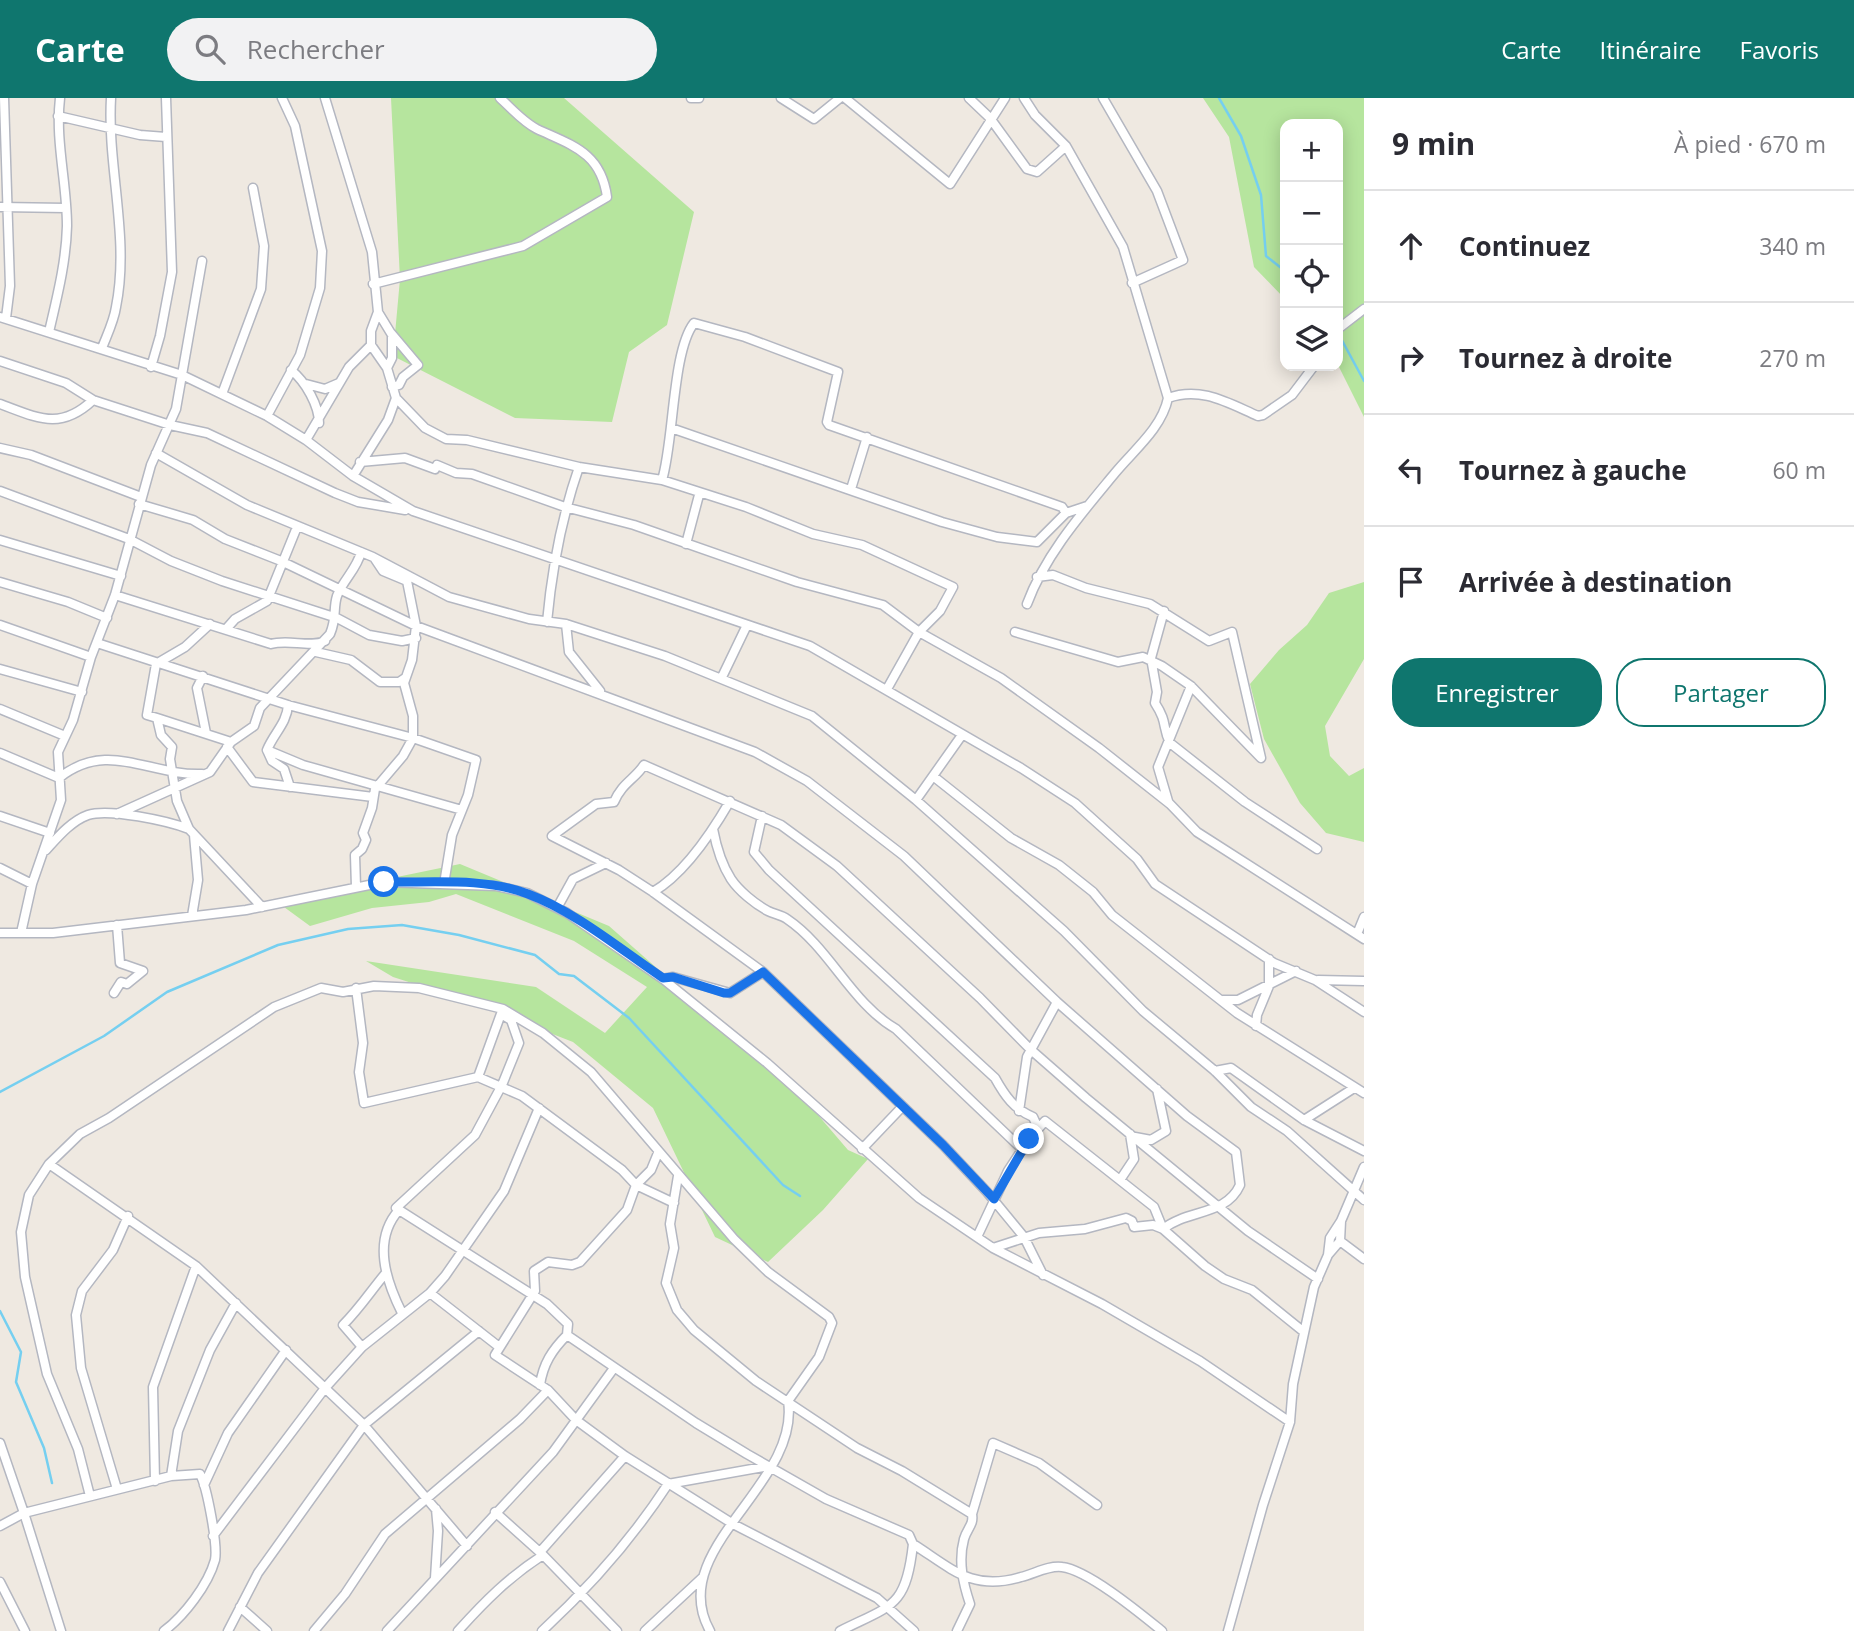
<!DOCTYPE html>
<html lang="fr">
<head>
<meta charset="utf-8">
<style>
  body { margin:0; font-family:"Open Sans",sans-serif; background:#f2f2f3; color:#2b2b33 }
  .controls { position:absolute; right:21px; top:21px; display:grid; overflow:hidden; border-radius:14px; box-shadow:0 4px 18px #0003 }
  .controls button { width:63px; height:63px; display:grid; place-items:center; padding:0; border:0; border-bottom:2px solid #e1e1e2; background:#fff; color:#2b2b33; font:35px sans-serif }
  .stop { position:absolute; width:21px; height:21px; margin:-16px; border:5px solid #1a73e8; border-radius:50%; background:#fff }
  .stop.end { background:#1a73e8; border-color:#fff; box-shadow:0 2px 7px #0008 }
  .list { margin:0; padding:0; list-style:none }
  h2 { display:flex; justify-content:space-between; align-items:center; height:91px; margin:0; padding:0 28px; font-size:30px }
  h2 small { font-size:23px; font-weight:400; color:#7c7c81 }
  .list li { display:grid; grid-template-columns:46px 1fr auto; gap:21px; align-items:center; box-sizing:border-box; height:112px; padding:0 28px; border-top:2px solid #e1e1e2 }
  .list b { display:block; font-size:26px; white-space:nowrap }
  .list em { font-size:23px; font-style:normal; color:#7c7c81 }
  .actions { display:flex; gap:14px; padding:21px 28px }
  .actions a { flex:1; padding:16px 0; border:2px solid #0f766e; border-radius:28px; text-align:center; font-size:24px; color:#0f766e }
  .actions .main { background:#0f766e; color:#fff }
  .icon { flex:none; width:38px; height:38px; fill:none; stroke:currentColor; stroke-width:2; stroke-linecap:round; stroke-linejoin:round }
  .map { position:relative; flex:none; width:1364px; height:1533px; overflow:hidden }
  header { display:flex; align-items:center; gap:42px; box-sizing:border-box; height:98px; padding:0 35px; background:#0f766e; color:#fff }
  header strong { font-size:33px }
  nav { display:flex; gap:38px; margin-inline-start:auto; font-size:24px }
  .search { width:490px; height:63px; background:#f2f2f3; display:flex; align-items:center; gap:18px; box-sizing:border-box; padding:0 24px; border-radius:38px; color:#7c7c81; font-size:26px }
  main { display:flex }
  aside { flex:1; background:#fff }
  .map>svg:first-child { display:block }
  .green { fill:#b6e59e }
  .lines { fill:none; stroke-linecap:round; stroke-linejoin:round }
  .stream { stroke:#75cff0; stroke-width:2.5 }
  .minor-casing { stroke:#b4b7c1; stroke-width:11 }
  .minor { stroke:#fff; stroke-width:8 }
  .route { stroke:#1a73e8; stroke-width:9 }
</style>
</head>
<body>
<header>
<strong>Carte</strong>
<div class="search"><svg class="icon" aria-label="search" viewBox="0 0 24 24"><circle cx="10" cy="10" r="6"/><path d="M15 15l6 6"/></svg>Rechercher</div>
<nav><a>Carte</a><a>Itinéraire</a><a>Favoris</a></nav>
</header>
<main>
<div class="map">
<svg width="1364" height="1533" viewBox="0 0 1364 1533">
  <rect width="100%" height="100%" fill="#efe9e1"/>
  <path class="green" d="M391,0H564L694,114L667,227L629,254L612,324L515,320L393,258L400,181Z
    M1203,0H1364V319L1338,267V26H1285V201L1254,169L1229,39Z
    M1364,484V561L1325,628L1330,658L1349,678L1364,670V744L1326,735L1300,705L1264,641L1250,586L1279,552L1307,527L1329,495Z
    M460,766L609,828L800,996L848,1052L868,1061L823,1112L768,1164L715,1139L653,1010L573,944L462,901L393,879L366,863L536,889L605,935L647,889L574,843L456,796L429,804L372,810L310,828L284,809L300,799Z"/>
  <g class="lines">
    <path class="stream" d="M1219,0L1241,38L1261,97L1266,158L1285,173
      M1338,235L1364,283
      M0,994L104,938L167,894L278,847L348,831L402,827L459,837L535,857L559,876L574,878L629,920L783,1087L800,1098
      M0,1213L21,1254L16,1284L44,1350L52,1385"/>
    <defs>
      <path id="minor" d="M4,0L10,188L6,220
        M325,0L372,154L378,214L392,237V260L387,270
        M691,0H699
        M781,0L814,21L840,0
        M845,0L950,86L1005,0
        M969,0L990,20L1027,71L1037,74L1066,48
        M1024,0L1035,17L1066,48L1123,149L1168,300C1162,330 1133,353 1115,375C1082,415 1045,457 1027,506
        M1103,0L1157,93L1183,162L1132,185
        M58,18L140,37L166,39
        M0,109L66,110
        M373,186L523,148L607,99C601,54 571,47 537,31C523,24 511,10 500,0
        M378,214L371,233V247L387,270L396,300L425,330L446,341L467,342L579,369L662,382L746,409L813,436L862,447L953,489L940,513L919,534L887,591
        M0,219L182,277L267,318L306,342L353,378L413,413L810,548L1021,670L1075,705L1137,761L1155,786L1274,865L1315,882L1364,914
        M1338,231L1364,211
        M49,234C57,199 66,165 67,128C67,85 55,43 60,0
        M391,235L418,267L403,279L399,287L392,289
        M102,250C107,237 114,223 116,209C130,140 107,69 111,0
        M0,263L66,285L93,302L170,327L207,335L335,395L358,404L405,412
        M151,269L160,238L172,174L166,0
        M291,272C306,284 319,308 319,325
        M306,286L325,291L339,285
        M222,296L261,191L264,148L253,90
        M1168,300C1201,288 1228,305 1258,318L1263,317L1292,297L1314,268
        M0,306C38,320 60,333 93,302
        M267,318L300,257L320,190L322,153L295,28L282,0
        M671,330L942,424L997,439L1037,444L1066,415L1087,408
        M306,342L349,269L371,247
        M0,350L31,357L141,399
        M156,355L247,407L373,459L449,499L529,521L566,526L665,558L812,618L916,702L1064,833L1143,913L1215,973L1251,1009L1287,1033L1364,1102
        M360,364L405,360L435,371L437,367L456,375L472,376L565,409L634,427L797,484L883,507L919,534L1001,580L1099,650L1170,706L1197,734L1364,841
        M353,378L388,322L396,300
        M662,382C674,344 672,253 694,225L745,239L838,274L827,324L829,327L1062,409L1066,415
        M851,391L867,339
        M0,393L129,441L171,463L222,483L337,520L369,537L402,543L416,540
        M139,406L193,422L225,441L281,463L416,528L755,654L807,683L904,758L1057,904L1187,1018L1236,1054L1240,1087C1226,1118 1188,1111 1163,1131
        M0,442L121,478
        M686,446L699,397
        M0,484L68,504L107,520
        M115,497L271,546C289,541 310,550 325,543
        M1164,513L1151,560L1157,594L1155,605C1168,625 1162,629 1170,645L1245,704L1317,751
        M547,524C552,470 561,421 579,369
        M210,526L185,549L156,566L147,617L157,620L161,637L172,649L170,661L177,703L189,731L262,809
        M566,526L569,554L600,593
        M0,527L91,559
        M227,530L235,521L267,503L297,429
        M1015,534L1118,564L1143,559L1162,568L1191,588L1261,660L1232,534L1209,543L1150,506L1086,490L1053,477L1037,479
        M97,545L288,607L413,640L476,662L468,697L452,737L444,786
        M316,554L351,562L380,584H399L405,580
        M0,571L82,594
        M203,578L197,590L206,635
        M722,579L747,527
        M288,607C287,625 274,635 267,652L272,663L284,671L290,689
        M0,611L65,638
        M157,620L231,644
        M227,649L253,684L373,699
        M267,652L303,667L462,712
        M0,655L59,680C108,641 149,678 202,676
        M933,678L1011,740L1059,767L1093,794L1112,817L1237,915L1364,995
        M916,702L962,637
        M1168,703L1158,669L1191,588
        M117,716L210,674L231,644L254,628L260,610L330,536C337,520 333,510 337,498C343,482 357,471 361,454
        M0,718L50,735
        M762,718L754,754L769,772L995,980C1005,998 1014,1011 1033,1019L1038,1030
        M713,731C716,747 722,767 731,781C739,793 755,806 768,813C774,816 782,817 787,821C830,850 851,905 896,931L1023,1052
        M46,752C57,740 71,723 88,717C109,710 168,723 189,731
        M0,770L32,786
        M356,789L355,757L362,751L366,742L363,735L372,710L375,691L403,658L413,640V618L404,585L412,562L416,528L407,483L383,473L375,461
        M653,794C684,776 712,734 730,703
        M557,810L573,781L606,765
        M192,818L198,782L194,737
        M0,835H53L246,812L384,784L496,788L527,795L567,815L663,881L767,965L919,1100L993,1150L1102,1206L1200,1263L1290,1324
        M21,835L32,786L61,702L58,654L73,622L91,559L115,497L151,367L176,311L202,163
        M1357,836L1364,819
        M663,881L673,879L730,895L763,874
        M1318,882L1364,883
        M356,890L363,945L359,974L364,1005L478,979L522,998L622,1072L636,1087L674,1105
        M114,895L121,884L127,886L143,873L120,865L117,827
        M1223,902H1238L1296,873
        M501,916L511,922L519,945L502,987L475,1037L396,1110L547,1206L568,1226L567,1237L696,1325L747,1356L826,1401L909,1437L913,1446C951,1470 972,1494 1021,1479C1034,1476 1049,1467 1062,1469C1088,1472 1141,1516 1162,1533
        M1256,928L1257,917L1269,888V861
        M1215,973L1231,970L1304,1022L1364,1053
        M478,979L502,913
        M1019,1013L1027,959L1057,904
        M1304,1022L1354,990
        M1135,1039L1151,1042L1166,1033L1157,991
        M862,1051L902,1009
        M658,1055L651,1072L636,1087L627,1112L580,1164L572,1167L548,1164L534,1173L535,1193L495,1257L548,1292L576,1322L625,1358L733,1426L877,1500L914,1533
        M49,1066L196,1168L364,1327L467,1448
        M678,1078L670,1126L674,1150L666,1185L677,1212L694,1232L756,1283L857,1350L902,1373L972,1416
        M1120,1082L1134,1061L1130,1036
        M399,1112C372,1142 386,1183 402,1215
        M977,1139L1008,1073L1029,1041L1045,1023L1154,1109L1163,1131
        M1340,1143L1364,1161
        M993,1150L1039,1135L1085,1131L1126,1120L1132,1123L1134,1129L1153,1127L1163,1131L1205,1168L1224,1181L1252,1192L1304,1234
        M1328,1157L1340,1143L1341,1123
        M1043,1177L1024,1139L987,1094L943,1047L763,874L653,794L619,772L552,738L596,706L614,704C622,685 635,681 644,667L781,727L837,768L980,900L1030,951L1086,1000L1248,1133L1318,1181
        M430,1195L498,1248
        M362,1249L343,1227C360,1210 370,1194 385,1176
        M540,1287C543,1266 552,1252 567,1237
        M0,1345L24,1415L0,1428
        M171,1378L178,1333L210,1252L236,1205
        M155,1383L153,1289L196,1168
        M204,1387L228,1335L286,1252
        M117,1391L81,1270L76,1217L82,1193L113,1152L128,1118
        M90,1398L78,1351L47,1276L25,1179L21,1134L29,1097L49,1066L80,1036L109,1020L274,909L321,890L343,894L374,888L419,890L503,911L543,935L591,974L734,1141L768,1174L829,1219L832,1225L819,1259L788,1303C801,1387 664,1451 710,1533
        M495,1414L543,1457L617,1533
        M213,1438L325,1290L362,1249L430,1195L445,1178L504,1093L539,1010
        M540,1454L625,1358
        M435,1480L438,1433L436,1411
        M0,1484L25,1533
        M240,1509L267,1533
        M61,1533L24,1415L171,1378L200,1376C207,1389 218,1447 215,1462C208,1487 184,1518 164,1533
        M228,1533L258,1475L364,1327L479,1233
        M314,1533L345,1496L385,1436L520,1321L548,1292
        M387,1533L553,1354L614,1270
        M458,1533C485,1503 509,1479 543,1457
        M542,1533C591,1488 632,1441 668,1386L769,1368
        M645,1533L702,1480
        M840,1533C892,1507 906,1510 913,1446
        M957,1533L970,1506C963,1485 958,1463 964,1441C967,1430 974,1427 972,1416L993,1345L1039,1365L1097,1407
        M1228,1533L1263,1407L1290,1324L1293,1286L1314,1189L1328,1157L1330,1140L1341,1123L1364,1069"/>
    </defs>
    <use href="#minor" class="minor-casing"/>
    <use href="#minor" class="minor"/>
  </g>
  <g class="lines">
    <path class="route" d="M384,784C429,785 485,779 528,796C576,814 620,851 663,880L673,879L724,895H730L763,874L943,1047L994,1101L1029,1041"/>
  </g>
</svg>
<div class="controls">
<button>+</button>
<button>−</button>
<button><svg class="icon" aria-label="locate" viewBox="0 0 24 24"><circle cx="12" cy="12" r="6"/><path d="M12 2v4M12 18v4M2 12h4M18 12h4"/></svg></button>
<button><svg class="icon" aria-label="layers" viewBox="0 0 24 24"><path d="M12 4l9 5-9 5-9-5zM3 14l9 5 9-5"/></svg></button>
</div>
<div class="stop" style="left:384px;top:784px"></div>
<div class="stop end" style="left:1029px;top:1041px"></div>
</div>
<aside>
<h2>9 min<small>À pied · 670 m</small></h2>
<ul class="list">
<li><svg class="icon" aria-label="ahead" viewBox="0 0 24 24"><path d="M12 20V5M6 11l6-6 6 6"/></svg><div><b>Continuez</b></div><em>340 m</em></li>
<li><svg class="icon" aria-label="right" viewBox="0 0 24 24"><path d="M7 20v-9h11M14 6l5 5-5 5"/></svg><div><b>Tournez à droite</b></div><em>270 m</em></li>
<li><svg class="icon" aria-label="left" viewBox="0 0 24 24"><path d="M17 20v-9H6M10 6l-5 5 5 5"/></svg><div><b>Tournez à gauche</b></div><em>60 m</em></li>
<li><svg class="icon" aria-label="arrive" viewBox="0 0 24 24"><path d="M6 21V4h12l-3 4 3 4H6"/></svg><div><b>Arrivée à destination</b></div></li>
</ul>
<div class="actions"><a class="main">Enregistrer</a><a>Partager</a></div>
</aside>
</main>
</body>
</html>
